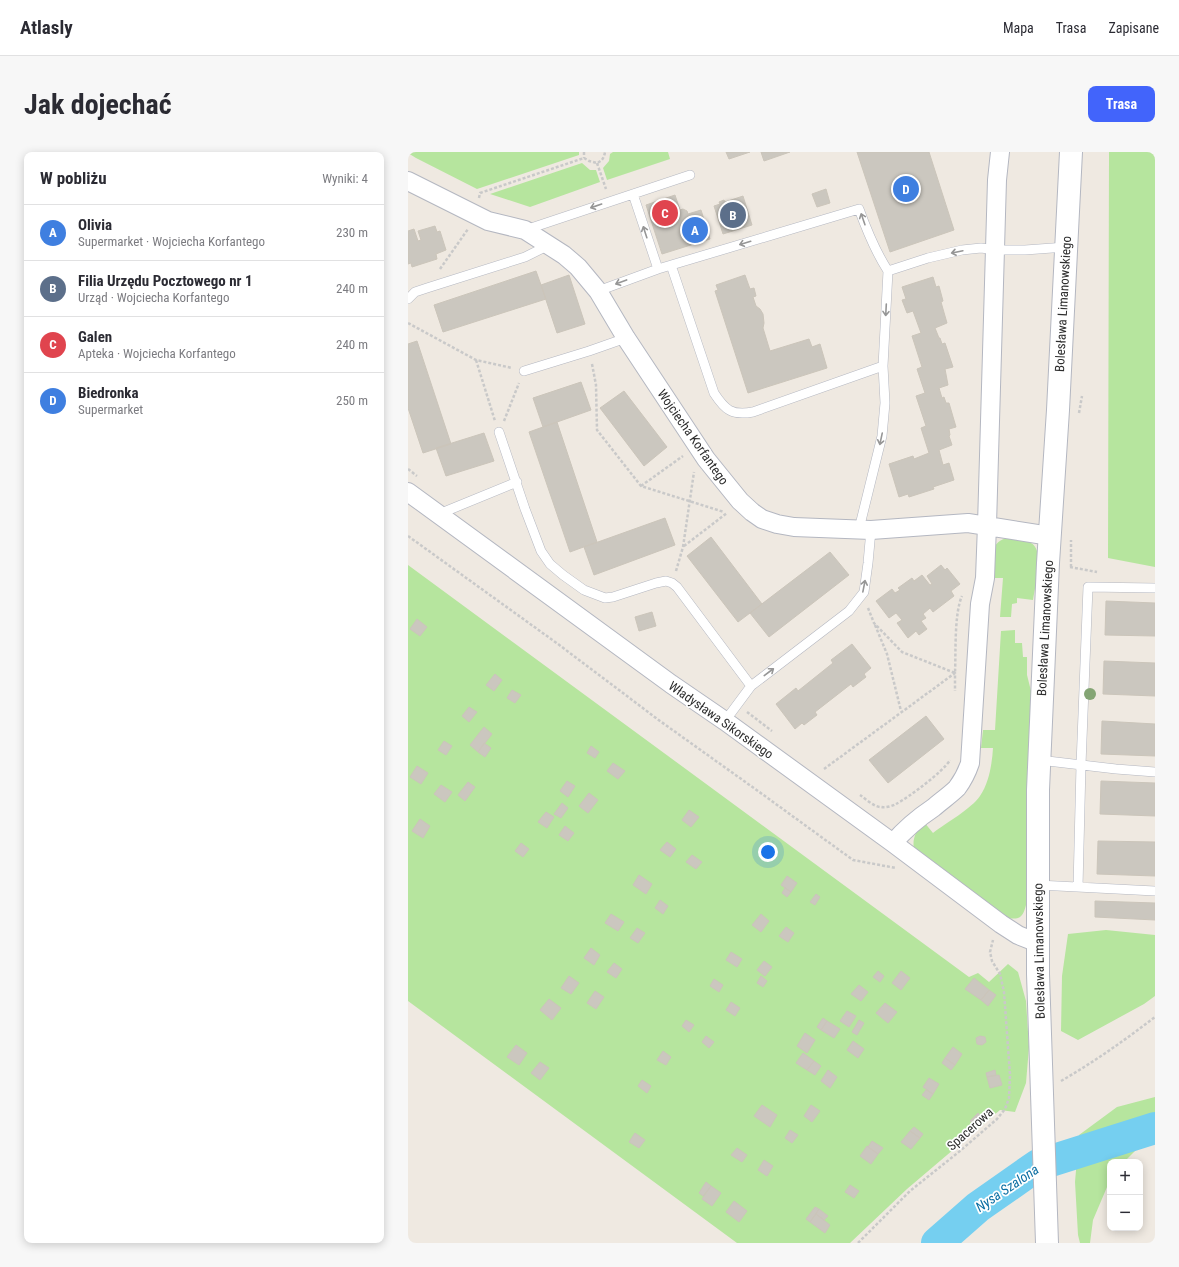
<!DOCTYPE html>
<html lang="pl">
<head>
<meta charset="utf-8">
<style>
  body { margin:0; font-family:"Roboto Condensed",sans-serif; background:#f7f7f7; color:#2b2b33 }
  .controls { position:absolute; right:12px; bottom:12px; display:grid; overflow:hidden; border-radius:8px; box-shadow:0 2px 10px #0003 }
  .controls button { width:36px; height:36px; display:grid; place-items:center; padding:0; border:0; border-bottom:1px solid #e1e1e2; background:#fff; color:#2b2b33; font:20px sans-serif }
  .you { position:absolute; left:360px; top:700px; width:14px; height:14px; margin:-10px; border:3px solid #fff; border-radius:50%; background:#1a73e8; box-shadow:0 0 0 6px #1a73e833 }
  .badge { display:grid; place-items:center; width:26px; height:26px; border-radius:50%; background:#4264fb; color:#fff; font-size:13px; font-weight:700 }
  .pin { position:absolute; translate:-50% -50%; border:2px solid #fff; box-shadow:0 1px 4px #0006 }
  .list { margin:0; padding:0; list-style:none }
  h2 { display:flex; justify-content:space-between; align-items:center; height:52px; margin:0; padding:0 16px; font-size:17px }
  h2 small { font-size:13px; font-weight:400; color:#7c7c81 }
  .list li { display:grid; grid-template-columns:26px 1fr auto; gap:12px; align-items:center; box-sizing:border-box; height:56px; padding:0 16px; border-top:1px solid #e1e1e2 }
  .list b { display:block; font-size:15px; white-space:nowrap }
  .list p { margin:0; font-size:13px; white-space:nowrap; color:#7c7c81 }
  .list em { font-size:13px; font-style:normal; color:#7c7c81 }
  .map { position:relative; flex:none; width:747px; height:1091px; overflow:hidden; border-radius:8px }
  header { display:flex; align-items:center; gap:24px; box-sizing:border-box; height:56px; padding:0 20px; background:#fff; border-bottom:1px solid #e1e1e2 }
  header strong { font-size:19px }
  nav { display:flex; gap:22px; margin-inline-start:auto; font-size:14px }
  .intro { display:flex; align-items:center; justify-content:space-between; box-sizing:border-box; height:96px; padding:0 24px }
  h1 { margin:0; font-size:28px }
  .button { padding:10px 18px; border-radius:8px; background:#4264fb; color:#fff; font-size:14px; font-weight:700 }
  main { display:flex; gap:24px; padding:0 24px }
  aside { flex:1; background:#fff; border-radius:8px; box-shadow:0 2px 10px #0003 }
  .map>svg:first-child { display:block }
  .green { fill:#b6e59e }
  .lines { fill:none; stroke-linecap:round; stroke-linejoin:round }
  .river { stroke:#75cff0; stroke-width:32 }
  .building { fill:#cbc7bf; stroke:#cbc5ba }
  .service-casing { stroke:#b4b7c1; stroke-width:10 }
  .minor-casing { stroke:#b4b7c1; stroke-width:20 }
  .secondary-casing { stroke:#b4b7c1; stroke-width:24 }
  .path { stroke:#c9c9c9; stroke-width:2.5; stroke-dasharray:3 2; stroke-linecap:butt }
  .service { stroke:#fff; stroke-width:9 }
  .minor { stroke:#fff; stroke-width:18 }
  .secondary { stroke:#fff; stroke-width:22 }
  .tree { fill:#84a574 }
  .oneway { stroke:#969696 }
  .labels { text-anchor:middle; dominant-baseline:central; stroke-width:3.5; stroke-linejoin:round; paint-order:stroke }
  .street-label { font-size:13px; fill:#2e2e2e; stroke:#fff }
  .water-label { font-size:14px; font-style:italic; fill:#0d6fa3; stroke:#fff }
</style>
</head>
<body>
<header>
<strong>Atlasly</strong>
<nav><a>Mapa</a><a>Trasa</a><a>Zapisane</a></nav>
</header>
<div class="intro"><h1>Jak dojechać</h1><a class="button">Trasa</a></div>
<main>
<aside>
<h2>W pobliżu<small>Wyniki: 4</small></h2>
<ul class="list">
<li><span class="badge" style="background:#3f7fe0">A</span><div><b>Olivia</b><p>Supermarket · Wojciecha Korfantego</p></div><em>230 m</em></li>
<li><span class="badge" style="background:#5c6f8a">B</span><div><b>Filia Urzędu Pocztowego nr 1</b><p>Urząd · Wojciecha Korfantego</p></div><em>240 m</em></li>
<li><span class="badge" style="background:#e0444e">C</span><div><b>Galen</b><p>Apteka · Wojciecha Korfantego</p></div><em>240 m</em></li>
<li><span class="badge" style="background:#3f7fe0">D</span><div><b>Biedronka</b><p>Supermarket</p></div><em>250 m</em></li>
</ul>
</aside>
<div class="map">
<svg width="747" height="1091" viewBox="0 0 747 1091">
  <rect width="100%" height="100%" fill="#efe9e1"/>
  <path class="green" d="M0,0H171V3L69,37L8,6L0,1Z
    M205,0H260L262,7L199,28L195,16L201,9L202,2Z
    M701,0H747V415L700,406Z
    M174,11L182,18H188L192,30L122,55L82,42Z
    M602,386C608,388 618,388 623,391C637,398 627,435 625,448L609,446V451L604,452L603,465H592L595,426H583C584,410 580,387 602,386Z
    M0,413L561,825L570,821L581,830L600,812L610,820L618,849L621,895L618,931L607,960L592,958L499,1037L442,1091H329L0,849Z
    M607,478V491H614L615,505H619V523L624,543L619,658L618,753C615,765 612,768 599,766L506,698C504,686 508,679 516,670L525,681C538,671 563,657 572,644C581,631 584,612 585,596H573L575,578H587L593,479Z
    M698,778L747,783V844L736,852L670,888L653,879L654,824L660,782Z
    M747,945V990L732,994L716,1010H702V1028L685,1068L682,1091H672L670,1083L667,1030L671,983L709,955Z"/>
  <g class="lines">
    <path class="river" d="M529,1091L570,1055L630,1013L747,976"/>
  </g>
  <path class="building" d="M318,0H342L321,7Z
    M353,0H382L356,9Z
    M449,0H521L546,78L482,100Z
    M418,37L422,51L409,55L404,42Z
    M267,43L272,58L275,57L279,59L280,62L293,58L302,87L254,102L238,53Z
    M335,44L344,73L315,82L306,54L312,52L311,50L316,48L317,50Z
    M27,74L29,80L32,79L38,98L28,102L29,107L4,115L3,111L0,112V79L6,77L10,89L13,88L10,79Z
    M128,119L138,147L35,180L26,153Z
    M161,123L177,172L149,181L133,133Z
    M337,123L342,137L346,136L348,144L345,145L348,154L352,157L355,162L356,171L355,176L362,199L401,187L404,195L412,192L419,216L340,241L307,139L310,138L308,133Z
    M525,125L528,135L531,134L535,149L533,150L539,171L527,176L531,186H532L534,192L537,191L545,215L537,217L540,233L531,236L534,246L536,245L538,251H541L548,275L541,277L542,283L541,284L544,293L531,298L535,313L541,311L546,328L525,335L526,337L501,345L500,342L491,345L481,312L505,304L506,307L521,301L513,276L518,274L508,244L517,241L509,217L514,215L504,184L513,181L505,159L499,161L494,148L498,147L494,135Z
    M9,189L43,292L15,301L0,256V192Z
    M173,230L183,258L135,275L125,246Z
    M216,239L259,295L236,314L192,256Z
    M149,270L189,390L162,400L121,280Z
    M76,281L86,309L38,324L28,296Z
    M257,366L267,393L186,423L176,395Z
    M303,385L354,452L330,470L279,404Z
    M422,400L441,423L361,485L342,461Z
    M533,413L537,418L539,416L552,432L543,439L546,444L525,460L522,456L515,462L518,466L513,469L519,477L511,483L508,479L500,486L489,471L494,468L488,461L481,466L468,449L484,437L487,441L492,438L490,436L504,426L506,429L514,423L522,433L524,432L519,424Z
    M698,449L747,451V484L697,483Z
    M244,460L248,474L231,479L227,465Z
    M9,467L19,475L12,484L2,477Z
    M444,492L463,516L456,522L458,525L445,535L443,532L407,560L409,563L396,573L394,571L387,577L368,552L388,536L390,539L425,511L423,508Z
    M696,509L747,511V544L695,542Z
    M87,522L94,528L86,539L78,533Z
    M104,538L113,543L107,551L99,546Z
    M61,555L69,560L61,570L54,564Z
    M518,564L536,587L480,631L461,608Z
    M694,569L747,572V604L693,602Z
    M76,575L84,582L70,600L62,593Z
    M36,589L44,594L38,603L30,598Z
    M76,591L83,596L77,605L70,600Z
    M183,594L191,600L187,606L179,601Z
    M205,611L217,619L210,627L199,619Z
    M9,614L20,621L13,632L2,625Z
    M159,629L167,634L160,645L152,639Z
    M693,629L747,631V664L692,662Z
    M60,630L67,635L57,649L50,643Z
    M33,633L44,640L37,650L26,642Z
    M181,641L190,648L180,661L171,654Z
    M154,651L160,656L153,666L146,662Z
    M281,658L291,665L283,675L274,668Z
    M138,660L146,665L139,676L130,670Z
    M12,667L22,674L15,686L4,679Z
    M157,674L166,681L160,689L151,683Z
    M690,689L747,690V724L689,722Z
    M259,690L268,697L262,705L252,698Z
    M113,691L121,697L115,705L107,699Z
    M284,703L294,710L288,717L278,710Z
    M231,723L244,732L238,742L225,733Z
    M379,724L389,731L383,740L373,733Z
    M377,736L383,740L379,745L374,741Z
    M408,742L412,745L407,753L402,750Z
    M252,748L260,754L255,762L247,756Z
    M687,749L747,751V768L687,765Z
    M203,762L216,770L210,779L197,771Z
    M353,762L361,769L353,780L344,773Z
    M378,775L386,781L380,790L371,784Z
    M229,776L237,781L230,791L222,786Z
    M183,796L192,803L186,813L176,806Z
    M323,800L334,807L329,815L318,808Z
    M356,809L364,815L357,824L349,818Z
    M206,811L214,817L208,826L199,820Z
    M470,819L476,824L472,830L465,825Z
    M493,819L502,826L493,838L484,831Z
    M161,824L171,831L163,842L153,836Z
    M353,824L359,829L355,835L349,831Z
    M566,826L581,838L573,848L557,837Z
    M306,827L315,833L311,840L302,834Z
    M451,833L460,840L453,849L443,842Z
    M581,838L588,843L580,854L573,848Z
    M187,839L196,845L188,857L179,851Z
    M141,847L153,856L144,868L132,858Z
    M323,850L332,856L327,864L318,858Z
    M477,851L489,860L480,871L468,861Z
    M439,859L448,864L441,875L432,869Z
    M415,866L419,869L413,878L409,875Z
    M278,868L286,873L281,880L274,874Z
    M451,868L456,871L449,883L444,880Z
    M419,869L432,877L426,886L413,878Z
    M397,881L407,888L399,901L389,894Z
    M298,884L306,890L301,896L294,890Z
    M572,884L577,885L578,890L574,893L569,892L568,886Z
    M445,889L456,897L450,906L439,898Z
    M108,893L119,901L111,913L99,905Z
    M545,895L554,902L547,913L537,906Z
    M255,899L263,905L258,913L249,908Z
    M395,901L406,909L399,918L388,911Z
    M537,906L547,913L543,918L534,911Z
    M406,909L413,914L407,923L399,918Z
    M132,910L141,916L132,928L123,921Z
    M420,918L429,925L422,936L413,929Z
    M587,918L588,923L579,925L578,921Z
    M591,923L594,933L582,936L579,925Z
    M521,926L531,932L525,942L515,935Z
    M234,928L243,934L239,941L230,934Z
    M518,938L525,942L521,948L514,943Z
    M354,953L369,963L362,975L346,964Z
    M403,953L412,959L404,970L396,964Z
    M570,961L577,968L569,976L562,969Z
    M506,975L515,982L512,986L502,979Z
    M382,978L390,983L384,991L377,986Z
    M502,979L512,986L503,997L493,990Z
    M227,981L237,988L231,996L221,990Z
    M464,989L475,996L470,1002L460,995Z
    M459,994L470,1002L463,1012L452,1004Z
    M329,996L339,1003L334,1010L323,1003Z
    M356,1008L365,1014L359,1024L350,1018Z
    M298,1030L303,1034L295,1044L291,1041Z
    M442,1033L451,1039L446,1046L437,1040Z
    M303,1034L313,1041L304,1054L294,1047Z
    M326,1049L339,1059L331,1070L318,1060Z
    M407,1055L411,1057L402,1070L398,1067Z
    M411,1057L420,1064L416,1068L408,1062Z
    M408,1062L422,1073L417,1081L402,1070Z"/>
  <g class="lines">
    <defs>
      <path id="service" d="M225,42L250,117
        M117,78L282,23
        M263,113L306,241C317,258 324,264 345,260L475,214
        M190,139L250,117L451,57C459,79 467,99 480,119L520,106L554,98L573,96L588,98H617L658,95
        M0,147L7,140L19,136L117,105L141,93
        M116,219L181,199L218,186
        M91,280L117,357L133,399L142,412L155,423L176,438L197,446L205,445L248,431L258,429L264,431L269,435L343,534
        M31,362L109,330
        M451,377L474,284L477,251L475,214L480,119
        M317,569L343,534L441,459L456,440L460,411L463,378
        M631,608L708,617L747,620
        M630,733L747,739
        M670,735L673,613L680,435L747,436"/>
      <path id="minor" d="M0,29L80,69L117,78L156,103L170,115L190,139L218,186L298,307L332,349L344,360L354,367L369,372L386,375L463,378L560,371L642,384
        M0,340L263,532L317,569L485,691L593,772L610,783L630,791
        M485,691C497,677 510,666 525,656C533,649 542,643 549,636C555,628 559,620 562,611L572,452L577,426L579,373L589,28L592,0"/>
      <path id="secondary" d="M639,1091L630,822V638L640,411L650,258L663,0"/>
    </defs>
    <use href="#service" class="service-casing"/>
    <use href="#minor" class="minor-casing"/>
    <use href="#secondary" class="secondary-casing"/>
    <path class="path" d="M176,0V6
      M176,6L181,9L189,11C194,9 196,6 197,0
      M189,11L198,37
      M71,46L72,41L176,6
      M32,117L60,77
      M0,171L68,208L104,216
      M68,208L87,269
      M184,212L188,233L189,278L233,334L316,360
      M671,261L674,244
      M96,269L111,231
      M0,317L9,324
      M233,334L275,304
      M0,384L150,492L252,569L350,639L445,708L488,716
      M276,394L319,361
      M662,415L689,420
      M663,415V388
      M268,419L275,395L286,320
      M460,456L466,471L494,500L547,521C548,500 546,462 554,444
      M467,473L479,502L493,559
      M339,560L364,579
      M416,617L547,521V539
      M452,643C458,647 466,655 473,655C478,656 484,654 488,652C500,646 536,619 542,608
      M653,929C686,910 717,888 747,865
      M450,1091L502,1039L552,999L589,967L597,957L601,946L602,923L596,840L592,822L584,809L582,800L585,788"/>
    <use href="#service" class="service"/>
    <use href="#minor" class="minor"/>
    <use href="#secondary" class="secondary"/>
  </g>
  <circle class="tree" cx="682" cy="542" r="6"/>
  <defs><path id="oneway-shaft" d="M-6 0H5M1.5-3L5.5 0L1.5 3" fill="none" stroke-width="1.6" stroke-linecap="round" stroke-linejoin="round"/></defs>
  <g class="oneway">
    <use href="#oneway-shaft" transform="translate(188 54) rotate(161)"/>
    <use href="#oneway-shaft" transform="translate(455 67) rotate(-109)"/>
    <use href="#oneway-shaft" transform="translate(237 80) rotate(-108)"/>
    <use href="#oneway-shaft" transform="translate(337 91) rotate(163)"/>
    <use href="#oneway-shaft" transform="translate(549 100) rotate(168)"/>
    <use href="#oneway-shaft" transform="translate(213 130) rotate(160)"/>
    <use href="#oneway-shaft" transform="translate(478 158) rotate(93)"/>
    <use href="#oneway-shaft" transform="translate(473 287) rotate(102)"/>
    <use href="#oneway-shaft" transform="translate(456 434) rotate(-79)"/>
    <use href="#oneway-shaft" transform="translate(361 520) rotate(-37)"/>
  </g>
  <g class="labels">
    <g class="street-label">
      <text transform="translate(655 152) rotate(-87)">Bolesława Limanowskiego</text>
      <text transform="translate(285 285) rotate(55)">Wojciecha Korfantego</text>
      <text transform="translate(637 476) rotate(-87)">Bolesława Limanowskiego</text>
      <text transform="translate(313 568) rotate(35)">Władysława Sikorskiego</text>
      <text transform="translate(631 799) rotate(-91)">Bolesława Limanowskiego</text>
      <text transform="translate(562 977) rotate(-42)">Spacerowa</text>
    </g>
    <g class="water-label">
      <text transform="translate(599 1036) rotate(-34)">Nysa Szalona</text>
    </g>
  </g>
</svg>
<div class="controls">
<button>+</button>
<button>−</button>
</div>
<div class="you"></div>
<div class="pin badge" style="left:287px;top:78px;background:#3f7fe0">A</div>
<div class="pin badge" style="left:325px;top:63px;background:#5c6f8a">B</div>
<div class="pin badge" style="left:257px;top:61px;background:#e0444e">C</div>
<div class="pin badge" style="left:498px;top:37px;background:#3f7fe0">D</div>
</div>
</main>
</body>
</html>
